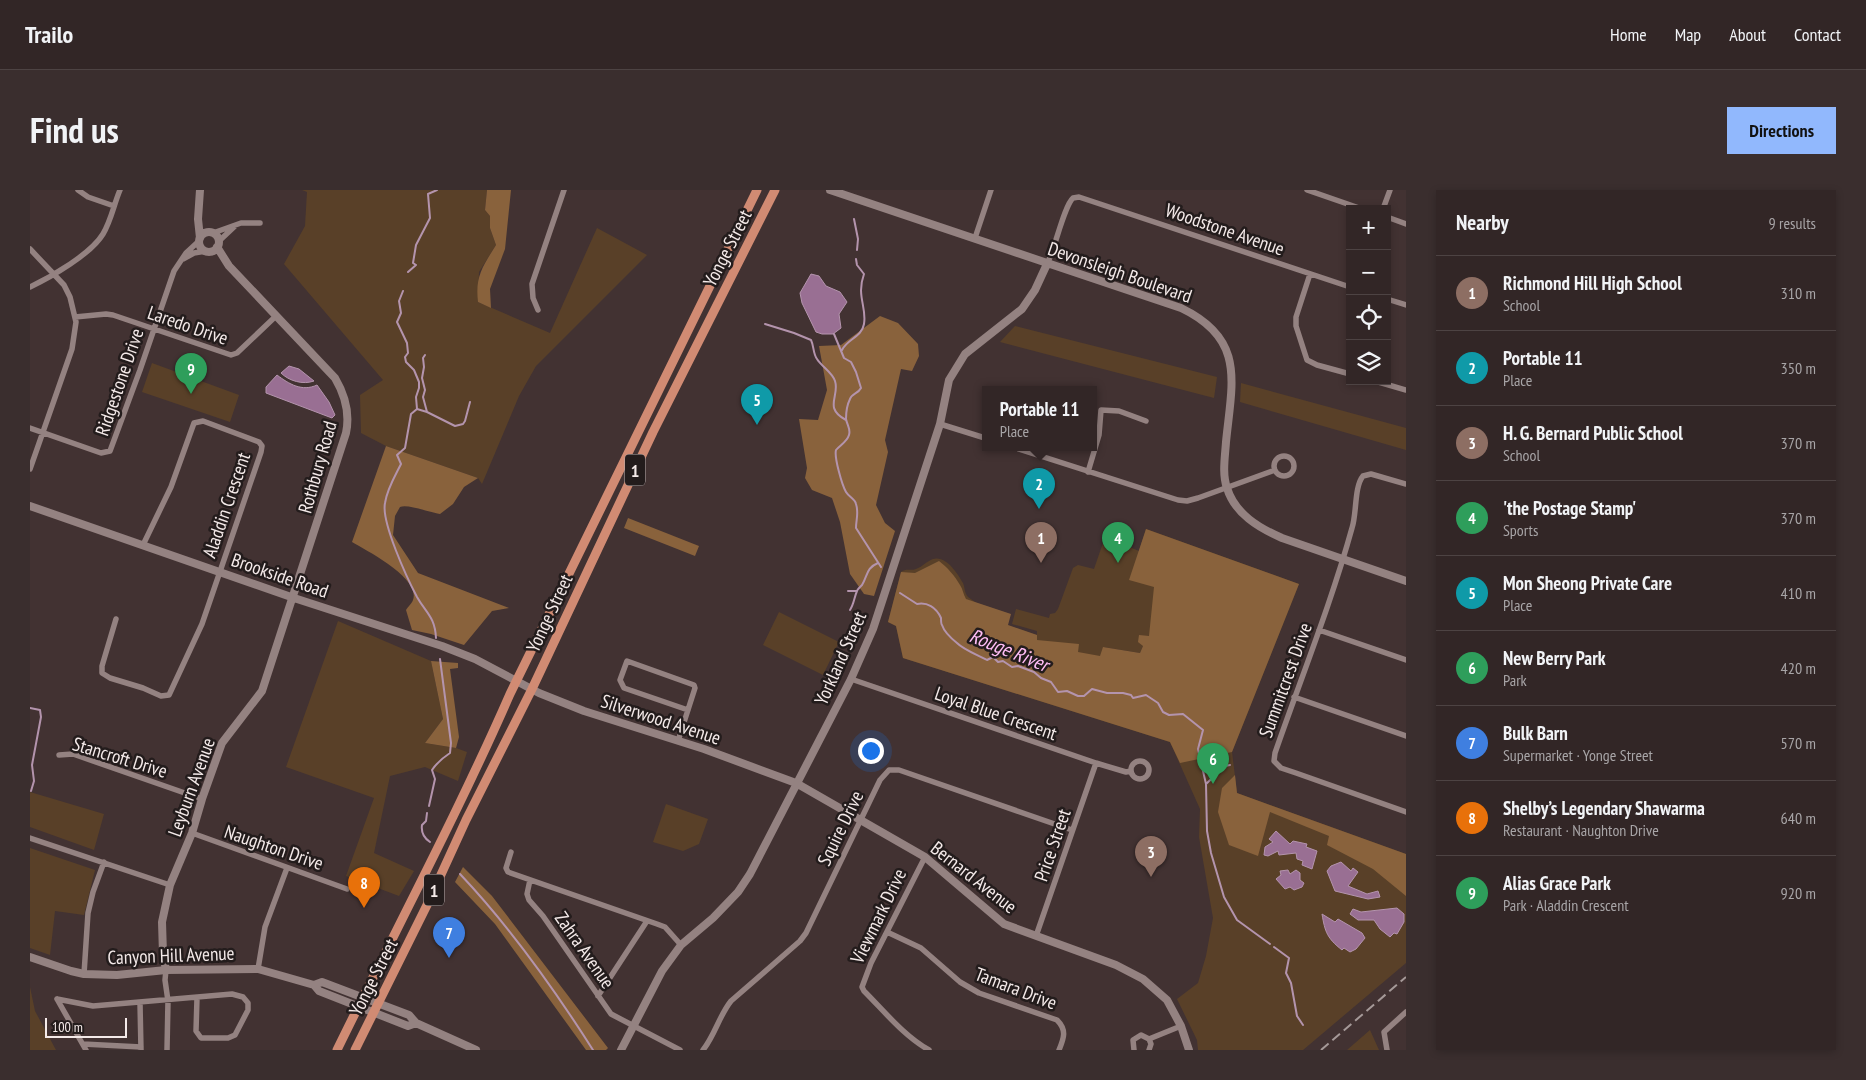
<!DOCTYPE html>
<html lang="en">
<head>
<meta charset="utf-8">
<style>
  body { margin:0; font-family:"PT Sans Narrow",sans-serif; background:#3a2e2e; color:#f1f3f6 }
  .controls { position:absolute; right:15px; top:15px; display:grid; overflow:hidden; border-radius:0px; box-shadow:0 2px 8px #0003 }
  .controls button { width:45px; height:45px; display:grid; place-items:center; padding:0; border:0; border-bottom:1px solid #4d4343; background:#322626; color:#f1f3f6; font:25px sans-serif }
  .scale { position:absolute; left:15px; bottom:12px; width:82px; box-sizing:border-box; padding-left:5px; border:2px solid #f4eae9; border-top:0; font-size:14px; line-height:18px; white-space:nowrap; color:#f4eae9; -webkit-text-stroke:4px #231c1c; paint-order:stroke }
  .you { position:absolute; left:840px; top:560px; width:18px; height:18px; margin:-12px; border:4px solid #fff; border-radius:50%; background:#1a73e8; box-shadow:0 0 0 8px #1a73e833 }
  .badge { display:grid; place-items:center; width:32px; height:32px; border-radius:50%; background:#91b8fd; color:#fff; font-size:16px; font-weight:700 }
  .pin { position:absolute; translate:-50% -41px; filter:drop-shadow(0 1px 2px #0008) }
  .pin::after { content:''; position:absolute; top:26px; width:18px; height:15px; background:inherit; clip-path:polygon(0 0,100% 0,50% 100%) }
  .popup { position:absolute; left:952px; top:196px; width:115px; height:65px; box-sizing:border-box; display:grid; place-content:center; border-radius:0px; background:#322626; filter:drop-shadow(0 1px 4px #0005); font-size:16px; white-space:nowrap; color:#a8a5a7 }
  .popup b { font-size:19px; color:#f1f3f6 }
  .popup::after { content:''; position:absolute; left:50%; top:100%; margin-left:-10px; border:10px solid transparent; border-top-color:#322626 }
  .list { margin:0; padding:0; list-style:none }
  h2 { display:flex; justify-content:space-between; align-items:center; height:65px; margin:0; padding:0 20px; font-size:21px }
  h2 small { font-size:16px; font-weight:400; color:#a8a5a7 }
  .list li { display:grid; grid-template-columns:32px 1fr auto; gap:15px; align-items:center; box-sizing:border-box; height:75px; padding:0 20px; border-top:1px solid #4d4343 }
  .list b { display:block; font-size:19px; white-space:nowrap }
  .list p { margin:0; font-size:16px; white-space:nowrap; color:#a8a5a7 }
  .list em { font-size:16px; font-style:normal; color:#a8a5a7 }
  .icon { flex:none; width:28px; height:28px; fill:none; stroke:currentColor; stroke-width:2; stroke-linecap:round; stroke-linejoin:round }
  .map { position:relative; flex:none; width:1376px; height:860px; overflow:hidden; border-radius:0px }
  header { display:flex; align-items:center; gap:30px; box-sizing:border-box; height:70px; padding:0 25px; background:#322626; border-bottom:1px solid #4d4343 }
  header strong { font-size:24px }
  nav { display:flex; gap:28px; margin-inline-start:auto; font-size:18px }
  .intro { display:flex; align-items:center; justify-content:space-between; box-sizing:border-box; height:120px; padding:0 30px }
  h1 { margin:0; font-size:35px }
  .button { padding:12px 22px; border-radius:0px; background:#91b8fd; color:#111; font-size:18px; font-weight:700 }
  main { display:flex; gap:30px; padding:0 30px }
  aside { flex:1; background:#322626; border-radius:0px; box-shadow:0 2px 8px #0003 }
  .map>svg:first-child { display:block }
  .green { fill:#594028; fill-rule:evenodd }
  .forest { fill:#89623c }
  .water { fill:#996f93; stroke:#b494ad }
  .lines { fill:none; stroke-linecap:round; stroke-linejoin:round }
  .stream { stroke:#b494ad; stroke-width:2 }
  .minor { stroke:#948281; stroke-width:5.5 }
  .tertiary { stroke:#948281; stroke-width:8 }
  .primary { stroke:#d18b73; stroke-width:9 }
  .rail { stroke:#a59998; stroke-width:2; stroke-dasharray:10 5; stroke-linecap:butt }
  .labels { text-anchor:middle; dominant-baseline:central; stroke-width:5; stroke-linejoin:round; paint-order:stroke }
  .shield { fill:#231c1c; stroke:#b5acac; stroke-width:1 }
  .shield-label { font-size:18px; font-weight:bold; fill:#f4eae9 }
  .street-label { font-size:19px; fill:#f4eae9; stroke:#231c1c }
  .water-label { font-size:20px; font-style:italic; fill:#ffbdf5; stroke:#231c1c }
</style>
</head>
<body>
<header>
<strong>Trailo</strong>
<nav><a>Home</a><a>Map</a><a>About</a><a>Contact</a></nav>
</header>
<div class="intro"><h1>Find us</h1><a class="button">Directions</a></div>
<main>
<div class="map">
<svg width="1376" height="860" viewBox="0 0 1376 860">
  <rect width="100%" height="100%" fill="#423232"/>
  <path class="green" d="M272,0H457L455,20L460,26V38L466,55L449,82L448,112L520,143L567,38L617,65L506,176L489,206L452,294L448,288L356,256L331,243L330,205L353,190L254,74L275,36L277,2Z
    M985,136L1187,187L1184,208L970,152Z
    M122,173L209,205L200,232L112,202Z
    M1211,193L1376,238V260L1210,212Z
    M1116,339L1269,394L1202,562L1207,603L1376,664V773L1273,860H1168L1167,850L1147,809L1168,793L1176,766L1183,728L1169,647L1170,619L1140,552L873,468L866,436L858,432L871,382C876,378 880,381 886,379C892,377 897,371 903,369C916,365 928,384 933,393C935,398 934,402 938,407L977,435L1007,445V441L982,434L986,419L1019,428L1020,424L1025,423L1028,419L1043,378L1048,375L1064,379L1075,347L1109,361ZM1109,446L1119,447L1116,474L1073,457L1110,463L1113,456Z
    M749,422L809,452L793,485L733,455Z
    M308,431L401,471L413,529L395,553L426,558L437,562L428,591L395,577L360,586L344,663L384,681L369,706L316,686L344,608L256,577Z
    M0,602L74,624L64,660L0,637Z
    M636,614L678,629L669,654L653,661L623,652Z
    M0,658L65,680L54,725L25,721L20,765L0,758Z
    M0,797L5,821L26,860H0Z
    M1340,840L1349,860H1317Z"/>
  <path class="forest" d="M457,0H481L475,59L460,99L461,118L448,112C445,86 453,76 466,55L460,38V26L455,20Z
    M850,126L868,133L888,154L889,166L882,181L871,179L855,250L858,262L846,315L855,333L865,341L844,406L834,404L820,384L810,332L802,308L782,300L775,288L777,278L769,229L788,230L797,200L789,156L811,155Z
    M356,256L448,288L434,297L423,314L410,324C398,322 378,314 370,317L365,326L363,345L388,383L479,418L462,421L434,455L401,444L382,440L376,420C378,417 382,413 383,410C391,388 337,361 322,352Z
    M598,328L669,356L665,366L594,338Z
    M1116,339L1269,394L1202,562L1150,573L1140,552L873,468L866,436L858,432L871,382L885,383L909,371C917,377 925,386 930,395C933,399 933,404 936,409L981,424L978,435L1007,445V450L1049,454L1048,462L1070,466L1073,457L1110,463L1113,456L1108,452L1109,445L1119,446L1124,397L1099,390Z
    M401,471L428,473V478L420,479L429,547L426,558L395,553L413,529Z
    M1205,585L1207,603L1376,664V706L1343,679L1297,655L1299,646L1240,622L1228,666L1199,655L1188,622L1192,598Z
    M433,677L462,706L578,858L576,860H556L465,734L425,692Z"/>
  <path class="water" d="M781,84L789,86L796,96L810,102L817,112L809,124L811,138L803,144H792L786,142L772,113L770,103Z
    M259,176L269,179L284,191C273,195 259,191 251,183Z
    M247,185C259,194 272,202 287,195L299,212L305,225L302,228L236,203V197Z
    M1246,641L1260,654L1263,651L1277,654L1276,657L1287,661L1282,679L1272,675L1273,671L1267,669L1266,663L1249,665L1248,661L1238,666L1234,665L1235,657L1243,652L1239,649Z
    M1311,672L1321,681L1323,678L1328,682L1318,696L1337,704L1348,701L1350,707L1338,709L1305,701L1297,681L1301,676Z
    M1258,680L1260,684L1266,680L1270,683V690L1274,693L1272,697L1264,700L1260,697L1255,699L1246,689L1251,685L1250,681Z
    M1367,718L1374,724V732L1367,744L1364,743L1360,747L1350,739L1344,730H1328L1320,724L1323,719L1331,722Z
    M1292,724L1305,732L1308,729L1332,743L1335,748L1326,759L1320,762L1314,758L1312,760C1297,748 1295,742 1292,724Z"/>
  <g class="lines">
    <path class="stream" d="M824,29L828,49L827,60
      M378,82L386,75L383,73L386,55L400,28L398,4L407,0
      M373,101L369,111L371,123L367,132L377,153L378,163L375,167L376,172L384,180L389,192V198L386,207L387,219L381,224L375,258L367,265L371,274C365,286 357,299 355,313C351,332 377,388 387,407C396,423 405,427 406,448
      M735,134L764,143L781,150C784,156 783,164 787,169C792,177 802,182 805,191C810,206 793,218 816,230
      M804,144L814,168L821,172L826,182L831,198C828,204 822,203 820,209C817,215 816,223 816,229C817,235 821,239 819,245C817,252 810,255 806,260C804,267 812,295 816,302C819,307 825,309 826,314C829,323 826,330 826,338L851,377
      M812,160C817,149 832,147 834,134C837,117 826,106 834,84L827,75L826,69
      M395,165L393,168L394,177L392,188L395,200L393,207L397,222
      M387,219L397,222L425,236L433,234L435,231L440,212
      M818,401H826
      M870,403L887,414C897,412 906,417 911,428C911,429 911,434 912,435C914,441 922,449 927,453C934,460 948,465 957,470L963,467L968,472L973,471L982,477L988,476L1004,482L1011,488L1021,492L1028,502L1037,501L1048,506H1054L1062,499L1077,503H1093L1101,505L1103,508L1116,505L1128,513L1133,522L1139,525L1153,524L1173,540L1168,559L1176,594L1177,641L1181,663L1194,707L1207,730L1240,754
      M820,420C824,414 824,408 827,401C827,400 831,396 832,395C838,385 836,378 848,373
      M0,518L10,520L11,527L2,575L4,591L1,601
      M1176,594L1195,576L1200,575
      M399,616L405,589L402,580C406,574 414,567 420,563L421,553L410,469
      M397,623L396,631L392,635C391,642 394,648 400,652
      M430,684C481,738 523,797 563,860
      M1244,757L1259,768L1256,783L1261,793L1267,826L1273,835"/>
    <path class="minor" d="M48,0L58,7L84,16
      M1277,0L1332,19
      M1353,19L1360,0
      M1357,27L1376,34
      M183,43L211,33H230
      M945,48L961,0
      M188,52L205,36
      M0,59L34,95L40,107L46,132L42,159L0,279
      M153,69L164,63L176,61
      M1017,74C1025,59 1034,16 1043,8L1049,7L1320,97
      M1280,84L1266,127V136L1277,170L1287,175L1320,184
      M0,97C21,87 61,64 73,44C81,31 84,14 90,0
      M1357,109L1376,115
      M508,120L503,108L502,94L534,0
      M45,127L76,124L83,125L201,165L207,163L246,126
      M1345,191L1376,200
      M910,234L955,248
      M0,238L71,263L80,261L110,180L144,81L156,63L169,51
      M986,258L1148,310L1157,311L1168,308L1245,280
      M1244 276a10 10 0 1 1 20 0a10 10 0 1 1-20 0Z
      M1058,282L1069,245L1071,220L1089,221L1116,231
      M1376,294L1341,284L1333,286C1324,297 1327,323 1322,338C1301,414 1271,488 1245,563L1244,571L1251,578L1266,583L1376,622
      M86,429L72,476V483L80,488L113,498L131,506L139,505L172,434L231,262L232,256L229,252L173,231L164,233L141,297L113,355
      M1289,440L1376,470
      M821,489L1066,573L1096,582L1101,581
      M1264,507L1376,546
      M648,551L665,498L664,495L597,471L590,490L594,498L658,520
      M29,565L43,564L172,609
      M1101 580a9 9 0 1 1 18 0a9 9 0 1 1-18 0Z
      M162,643L317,699
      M0,648L140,695
      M481,662L476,678L478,682L627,734L635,737L651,755
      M895,667L841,773L832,797L834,801C854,821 874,846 899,860
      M500,690L497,704L499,710L513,726L581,824L650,860
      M857,742L891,758L930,792L949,803L1027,830C1037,840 1034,848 1029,860
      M1006,746L1066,573
      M228,779L235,737L257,678
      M136,780L135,790L138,811L137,860
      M54,784L58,723L63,702L74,672
      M568,806L617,731
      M27,809L63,816L202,804L213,807L218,813V820L205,845L198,848H171L166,841L167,808
      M27,809L56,860
      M110,813L111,860
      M1119,849L1151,836
      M53,854L111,857
      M673,860C685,845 689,826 701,811L770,751L776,743L850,590L859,580H869L1042,640
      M1104,860L1103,850L1111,845L1119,849L1121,854L1119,860
      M1357,860L1354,842L1376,822"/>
    <path class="tertiary" d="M800,0L1151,118C1216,149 1202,192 1196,252C1195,267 1192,284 1197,298C1205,324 1229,338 1252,348L1376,391
      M169 52a10 10 0 1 1 20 0a10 10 0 1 1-20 0Z
      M170,48L168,29L170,0
      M0,316L264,408L412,456L445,469L509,503L554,521L674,559L766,593L895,667L974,734L1086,775L1113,789L1137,810L1151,836L1159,860
      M0,767L41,781L54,784L87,785L136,780L228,779L284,795L292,792L379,825L386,833L446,860
      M136,780L133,764L132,732L140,695L162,643L172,609L192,553L232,501L316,243C320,224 315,205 305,188L199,76L187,57
      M284,795L289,801L378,836L386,833
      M591,860L632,781L651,755L683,728L708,702L720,684L821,489L843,439L910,234L919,190L935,164L992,119L1005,100L1017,74"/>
    <path class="primary" d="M307,860C365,741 427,625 480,504L727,0
      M325,860L398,713L436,630L502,499L623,242L745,0"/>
    <path class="rail" d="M1291,860L1376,787"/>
  </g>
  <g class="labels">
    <g class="shield">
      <rect x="595" y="264.5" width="20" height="31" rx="4"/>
      <rect x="394" y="684.5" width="20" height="31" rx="4"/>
    </g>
    <g class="shield-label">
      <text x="605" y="280">1</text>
      <text x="404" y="700">1</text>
    </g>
    <g class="street-label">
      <text transform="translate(1195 39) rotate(19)">Woodstone Avenue</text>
      <text transform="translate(697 58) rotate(-63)">Yonge Street</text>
      <text transform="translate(1090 82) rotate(19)">Devonsleigh Boulevard</text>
      <text transform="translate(158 135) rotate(19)">Laredo Drive</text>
      <text transform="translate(89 192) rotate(-71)">Ridgestone Drive</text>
      <text transform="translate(287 277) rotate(-74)">Rothbury Road</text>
      <text transform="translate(196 315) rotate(-71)">Aladdin Crescent</text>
      <text transform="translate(250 385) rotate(19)">Brookside Road</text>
      <text transform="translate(519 423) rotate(-65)">Yonge Street</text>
      <text transform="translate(810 468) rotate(-66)">Yorkland Street</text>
      <text transform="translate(1255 490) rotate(-70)">Summitcrest Drive</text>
      <text transform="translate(966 523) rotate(19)">Loyal Blue Crescent</text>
      <text transform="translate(631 529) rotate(18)">Silverwood Avenue</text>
      <text transform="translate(90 567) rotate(17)">Stancroft Drive</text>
      <text transform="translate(161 597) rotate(-70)">Leyburn Avenue</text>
      <text transform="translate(810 638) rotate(-64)">Squire Drive</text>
      <text transform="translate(1022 655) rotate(-71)">Price Street</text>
      <text transform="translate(244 657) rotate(19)">Naughton Drive</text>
      <text transform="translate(944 687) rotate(38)">Bernard Avenue</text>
      <text transform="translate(848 726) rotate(-64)">Viewmark Drive</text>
      <text transform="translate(555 760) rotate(55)">Zahra Avenue</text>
      <text transform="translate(141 765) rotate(-2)">Canyon Hill Avenue</text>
      <text transform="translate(343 787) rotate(-63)">Yonge Street</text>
      <text transform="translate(986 798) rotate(21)">Tamara Drive</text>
    </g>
    <g class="water-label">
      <text transform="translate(979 460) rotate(22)">Rouge River</text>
    </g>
  </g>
</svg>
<div class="controls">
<button>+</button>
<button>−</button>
<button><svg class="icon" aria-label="locate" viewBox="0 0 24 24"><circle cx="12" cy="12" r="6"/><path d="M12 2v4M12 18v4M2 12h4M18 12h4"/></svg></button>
<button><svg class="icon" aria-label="layers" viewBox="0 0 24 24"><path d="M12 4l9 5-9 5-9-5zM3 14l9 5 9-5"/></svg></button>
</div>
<div class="scale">100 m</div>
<div class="you"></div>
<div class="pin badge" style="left:1011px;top:373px;background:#8d6e63">1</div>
<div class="pin badge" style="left:1009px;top:319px;background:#0f9aa8">2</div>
<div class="popup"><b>Portable 11</b>Place</div>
<div class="pin badge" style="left:1121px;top:687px;background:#8d6e63">3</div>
<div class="pin badge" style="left:1088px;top:373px;background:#2e9e5b">4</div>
<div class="pin badge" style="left:727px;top:235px;background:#0f9aa8">5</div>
<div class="pin badge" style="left:1183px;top:594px;background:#2e9e5b">6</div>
<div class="pin badge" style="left:419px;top:768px;background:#3f7fe0">7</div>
<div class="pin badge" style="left:334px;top:718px;background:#e8710a">8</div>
<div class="pin badge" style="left:161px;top:204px;background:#2e9e5b">9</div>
</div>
<aside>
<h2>Nearby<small>9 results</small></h2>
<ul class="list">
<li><span class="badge" style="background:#8d6e63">1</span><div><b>Richmond Hill High School</b><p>School</p></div><em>310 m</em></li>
<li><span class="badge" style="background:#0f9aa8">2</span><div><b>Portable 11</b><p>Place</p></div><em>350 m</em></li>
<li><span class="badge" style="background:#8d6e63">3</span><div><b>H. G. Bernard Public School</b><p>School</p></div><em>370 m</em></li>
<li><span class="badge" style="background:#2e9e5b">4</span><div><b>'the Postage Stamp'</b><p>Sports</p></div><em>370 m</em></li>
<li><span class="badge" style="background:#0f9aa8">5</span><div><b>Mon Sheong Private Care</b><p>Place</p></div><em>410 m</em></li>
<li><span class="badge" style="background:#2e9e5b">6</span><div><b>New Berry Park</b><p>Park</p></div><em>420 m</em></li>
<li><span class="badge" style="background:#3f7fe0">7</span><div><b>Bulk Barn</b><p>Supermarket · Yonge Street</p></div><em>570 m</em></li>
<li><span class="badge" style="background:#e8710a">8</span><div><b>Shelby’s Legendary Shawarma</b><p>Restaurant · Naughton Drive</p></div><em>640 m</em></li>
<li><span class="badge" style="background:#2e9e5b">9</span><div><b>Alias Grace Park</b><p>Park · Aladdin Crescent</p></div><em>920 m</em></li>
</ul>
</aside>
</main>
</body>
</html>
